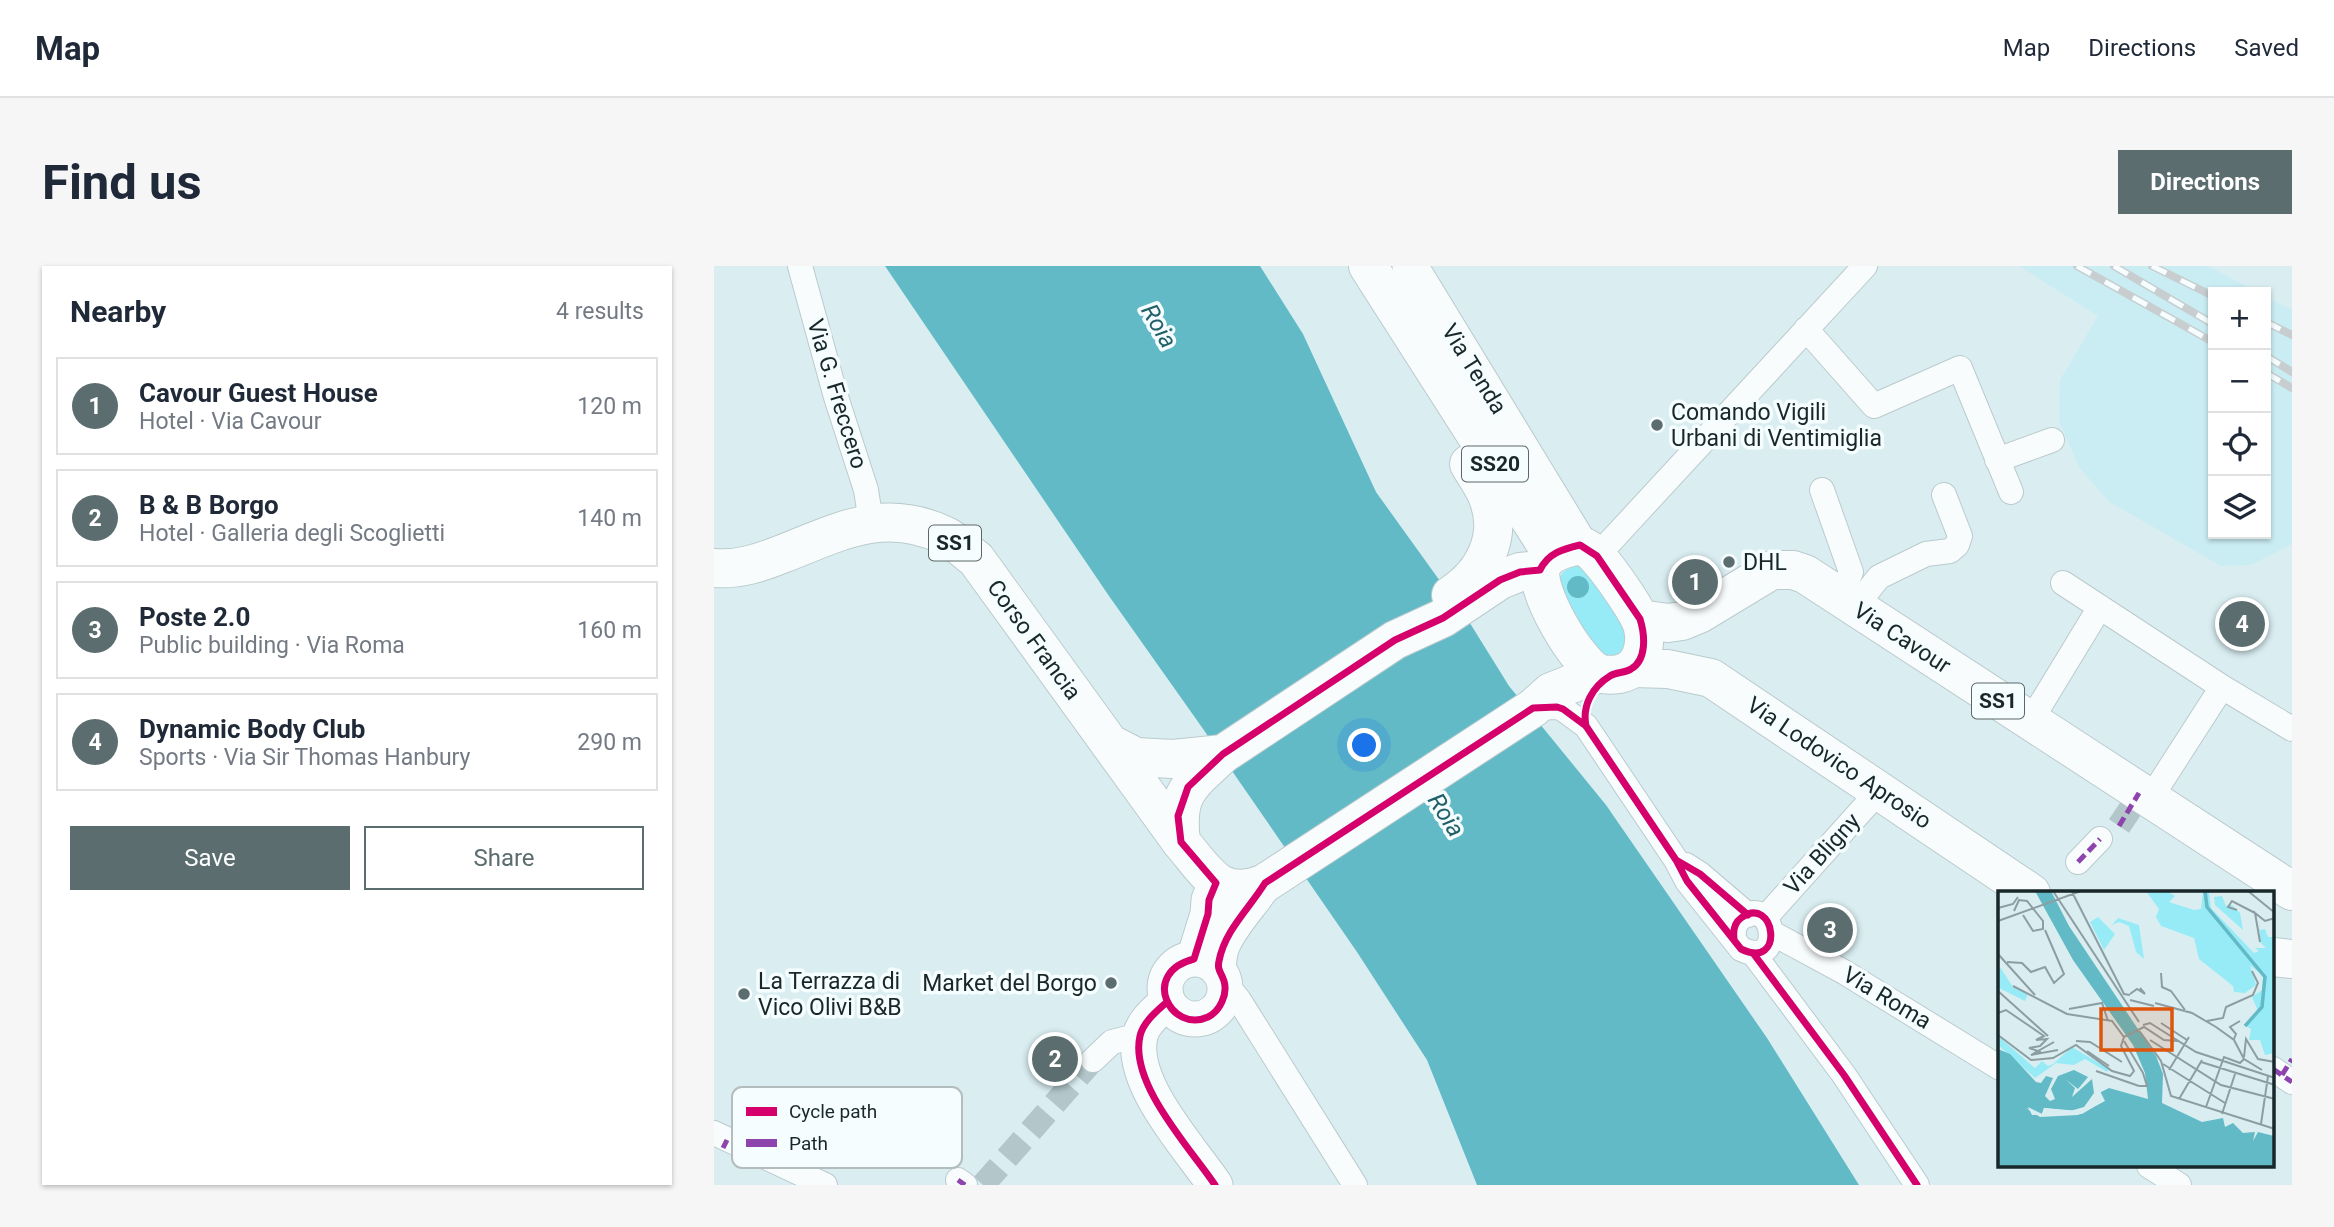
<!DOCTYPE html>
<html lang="en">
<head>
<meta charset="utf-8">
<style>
  body { margin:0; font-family:Roboto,sans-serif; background:#f6f6f7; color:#1f2937 }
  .controls { position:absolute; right:21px; top:21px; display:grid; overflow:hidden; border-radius:0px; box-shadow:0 2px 5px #0004 }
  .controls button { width:63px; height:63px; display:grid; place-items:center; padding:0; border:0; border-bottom:2px solid #e0e1e3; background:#fff; color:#1f2937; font:35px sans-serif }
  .you { position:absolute; left:651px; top:480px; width:24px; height:24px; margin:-18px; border:5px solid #fff; border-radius:50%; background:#1a73e8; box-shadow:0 0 0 10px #1a73e833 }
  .badge { display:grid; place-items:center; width:46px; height:46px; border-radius:50%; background:#5c6d6f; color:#fff; font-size:23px; font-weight:700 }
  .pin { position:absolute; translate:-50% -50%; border:4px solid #fff; box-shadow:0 2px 7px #0006 }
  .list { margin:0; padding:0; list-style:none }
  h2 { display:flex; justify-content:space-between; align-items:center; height:91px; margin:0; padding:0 28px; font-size:30px }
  h2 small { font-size:23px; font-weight:400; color:#747a83 }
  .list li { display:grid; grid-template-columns:46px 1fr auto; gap:21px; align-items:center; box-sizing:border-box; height:98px; margin:0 14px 14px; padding:0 14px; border:2px solid #e0e1e3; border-radius:0px }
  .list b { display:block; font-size:26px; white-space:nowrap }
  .list p { margin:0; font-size:23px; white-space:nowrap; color:#747a83 }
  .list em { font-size:23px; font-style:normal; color:#747a83 }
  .actions { display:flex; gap:14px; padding:21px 28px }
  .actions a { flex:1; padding:16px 0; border:2px solid #5c6d6f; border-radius:0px; text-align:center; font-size:24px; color:#5c6d6f }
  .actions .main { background:#5c6d6f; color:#fff }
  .icon { flex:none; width:38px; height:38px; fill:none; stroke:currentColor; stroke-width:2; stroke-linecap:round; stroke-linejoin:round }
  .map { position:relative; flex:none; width:1578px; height:919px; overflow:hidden; border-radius:0px }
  header { display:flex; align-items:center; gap:42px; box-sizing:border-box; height:98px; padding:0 35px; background:#fff; border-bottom:2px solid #e0e1e3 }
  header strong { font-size:33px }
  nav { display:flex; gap:38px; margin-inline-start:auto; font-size:24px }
  .intro { display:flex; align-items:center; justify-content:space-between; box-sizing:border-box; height:168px; padding:0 42px }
  h1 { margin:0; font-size:49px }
  .button { padding:18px 32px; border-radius:0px; background:#5c6d6f; color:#fff; font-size:24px; font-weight:700 }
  main { display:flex; gap:42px; padding:0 42px }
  aside { flex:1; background:#fff; border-radius:0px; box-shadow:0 2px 5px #0004 }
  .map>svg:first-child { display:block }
  .built { fill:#c9edf3 }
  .green { fill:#96ebf6 }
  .water { fill:#61bac6 }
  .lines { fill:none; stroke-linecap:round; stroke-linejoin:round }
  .street-tunnel { stroke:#b3c6ca; stroke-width:24; stroke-dasharray:24 12; stroke-linecap:butt }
  .street-casing { stroke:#bacacd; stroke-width:26 }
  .secondary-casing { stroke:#bacacd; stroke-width:37 }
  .primary-casing { stroke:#bacacd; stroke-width:40 }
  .street { stroke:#f9fcfd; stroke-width:24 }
  .secondary { stroke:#f9fcfd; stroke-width:35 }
  .primary { stroke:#f9fcfd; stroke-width:38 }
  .rail-casing { stroke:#c8cecf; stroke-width:8 }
  .rail { stroke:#f5fdfe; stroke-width:5; stroke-dasharray:16; stroke-linecap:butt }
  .quiet { stroke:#8e44ad; stroke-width:5; stroke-dasharray:10 5; stroke-linecap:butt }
  .cycleway-casing { stroke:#f5fdfe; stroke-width:11 }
  .cycleway { stroke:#d6006c; stroke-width:7 }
  .poi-dot { fill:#5c6d6f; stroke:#f5fdfe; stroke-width:2.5 }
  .labels { text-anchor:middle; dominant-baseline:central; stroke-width:7; stroke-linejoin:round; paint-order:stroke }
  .shield { fill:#f5fdfe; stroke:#5a6769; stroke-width:2 }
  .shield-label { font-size:21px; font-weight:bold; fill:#182729 }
  .street-label { font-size:23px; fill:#182729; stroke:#f5fdfe }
  .poi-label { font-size:23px; fill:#182729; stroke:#f5fdfe; text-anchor:start }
  .water-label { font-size:24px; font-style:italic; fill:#226068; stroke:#f5fdfe }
  .inset-river { fill:none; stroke:#61bac6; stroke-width:3.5 }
  .inset-road { fill:none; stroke:#8c9ea2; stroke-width:2 }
  .view { fill:#de560d; fill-opacity:0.15; stroke:#de560d; stroke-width:3.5 }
  .inset-edge { fill:none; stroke:#182729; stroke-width:3.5 }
  .key { fill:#f5fdfe; stroke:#b3bdbe; stroke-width:2 }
  .key-label { font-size:19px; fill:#182729 }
</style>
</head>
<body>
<header>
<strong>Map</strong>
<nav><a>Map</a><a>Directions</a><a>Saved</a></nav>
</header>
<div class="intro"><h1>Find us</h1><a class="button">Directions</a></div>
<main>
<aside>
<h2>Nearby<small>4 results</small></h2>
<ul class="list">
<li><span class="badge">1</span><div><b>Cavour Guest House</b><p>Hotel · Via Cavour</p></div><em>120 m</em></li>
<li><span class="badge">2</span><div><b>B &amp; B Borgo</b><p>Hotel · Galleria degli Scoglietti</p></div><em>140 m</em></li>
<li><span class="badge">3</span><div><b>Poste 2.0</b><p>Public building · Via Roma</p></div><em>160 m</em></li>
<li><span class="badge">4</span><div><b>Dynamic Body Club</b><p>Sports · Via Sir Thomas Hanbury</p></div><em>290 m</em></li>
</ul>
<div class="actions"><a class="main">Save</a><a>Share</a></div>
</aside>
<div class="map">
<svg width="1578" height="919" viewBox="0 0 1578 919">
  <rect width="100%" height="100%" fill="#daeef2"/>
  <path class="built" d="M1305,0H1494L1543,26H1499V268H1552V31L1578,44V278L1537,299L1507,300L1394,235L1365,201L1345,155L1346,114L1384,50Z"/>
  <path class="green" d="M866,296L880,302L917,379L901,396L874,386L844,314L849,306Z"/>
  <path class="water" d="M171,0H546L589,68L662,226L754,354L795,420L892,539L1053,772L1145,919H763L713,794L643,686L487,460L395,330Z
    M853 321a11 11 0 1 1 22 0a11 11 0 1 1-22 0Z"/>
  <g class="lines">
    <path class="street-tunnel" d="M1405,560L1419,539
      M269,919L379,794"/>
    <defs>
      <path id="street" d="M86,0L122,131L152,224L157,256
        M1092,63L1160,140L1246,102L1297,226
        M1283,194L1338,174
        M1108,224L1137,306L1126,331
        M883,290L1151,0
        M1349,317L1508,421L1578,463
        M1141,341L1165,311L1212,288L1236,285L1243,279L1246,270L1230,229
        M819,442L843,441L849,443L872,460L962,594L973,615L1027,683C1072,705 1061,627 1027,652C1020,657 1019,665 1020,673
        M1316,456L1386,341
        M1436,533L1508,421
        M1364,596L1386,573
        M972,599L986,608L1034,649
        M1051,652L1165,525
        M1058,667L1130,706L1286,802
        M1039,687L1130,809L1203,919
        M510,716L525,734L641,919
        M379,794L398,776L426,769
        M1559,803L1578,816
        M0,867L111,919
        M1435,900L1465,919
        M244,914L251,919"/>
      <path id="secondary" d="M696,0L866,279
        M451 723a30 30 0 1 1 60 0a30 30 0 1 1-60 0Z
        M480,693L494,648L495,634L502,617
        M504,703C505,695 505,687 508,680C516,659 538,637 551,617
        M453,736C443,745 429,756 426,770C415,817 476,882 501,919"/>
      <path id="primary" d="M654,0L838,288
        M866,279C873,282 878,285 883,291C895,304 926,347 929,362C933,382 926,404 905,408C898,409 890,409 884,407C863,397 820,324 827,302C832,286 852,282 866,279Z
        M0,302C24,304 46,297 68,288C125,266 170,240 232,270C242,275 252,286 262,293L467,576C493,606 506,636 551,617L819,442L837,426L885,407
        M737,329C770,308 789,270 774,232C770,220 761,209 755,198
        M926,353L954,357L968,355L985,348L1058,304H1079L1091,308L1578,625
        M920,402L954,403L997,412L1317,627
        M395,477L422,491L459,493L509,488L681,374L729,352L786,314L806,306L826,304
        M467,576C461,526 475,520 509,488
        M1559,691L1578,693"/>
    </defs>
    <use href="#street" class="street-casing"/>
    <use href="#secondary" class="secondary-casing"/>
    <use href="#primary" class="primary-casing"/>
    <use href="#street" class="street"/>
    <use href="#secondary" class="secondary"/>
    <use href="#primary" class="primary"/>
    <defs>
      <path id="rail" d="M1363,0L1499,76
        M1400,0L1499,58
        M1438,0L1499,30
        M1552,56L1578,69
        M1552,90L1578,106
        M1552,107L1578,122"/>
    </defs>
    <use href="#rail" class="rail-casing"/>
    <use href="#rail" class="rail"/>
    <path class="quiet" d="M1405,560L1425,527
      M1364,596L1386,573
      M1559,803L1578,816
      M1568,809L1578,793
      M9,882L13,874
      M244,914L251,919"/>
    <defs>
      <path id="cycleway" d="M872,460C868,440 878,421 896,410C902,406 911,407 917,403C933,394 931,369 926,353L883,290L866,279C849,283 834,287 826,304L806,306L786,314L729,352L681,374L509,488L474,521L464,550L467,576L502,617L495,634L494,648L480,693C425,707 457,768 494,751C506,745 514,728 510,715C507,706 503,704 505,695C511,664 535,643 551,617L819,442L843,441L849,443L872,460L962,594L973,615L1027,683C1072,705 1061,627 1027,652C1020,657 1019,665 1020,673
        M962,594L986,608L1034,649
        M1039,687L1130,809L1203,919
        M453,736C443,745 429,756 426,770C415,817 476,882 501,919"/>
    </defs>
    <use href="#cycleway" class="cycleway-casing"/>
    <use href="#cycleway" class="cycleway"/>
  </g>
  <g class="poi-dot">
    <circle cx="943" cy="159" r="7"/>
    <circle cx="1015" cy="296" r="7"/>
    <circle cx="397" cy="717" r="7"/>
    <circle cx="30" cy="728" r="7"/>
  </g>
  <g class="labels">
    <g class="shield">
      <rect x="748" y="180.5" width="66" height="35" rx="5"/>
      <rect x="215" y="259.5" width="52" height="35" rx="5"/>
      <rect x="1258" y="417.5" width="52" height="35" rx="5"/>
    </g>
    <g class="shield-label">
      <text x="781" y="198">SS20</text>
      <text x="241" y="277">SS1</text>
      <text x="1284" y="435">SS1</text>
    </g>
    <g class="street-label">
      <text transform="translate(760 103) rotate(58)">Via Tenda</text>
      <text transform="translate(123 128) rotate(73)">Via G. Freccero</text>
      <text transform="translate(1188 372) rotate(33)">Via Cavour</text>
      <text transform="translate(320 374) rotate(54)">Corso Francia</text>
      <text transform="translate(1125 497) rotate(34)">Via Lodovico Aprosio</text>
      <text transform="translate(1108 588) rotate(-48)">Via Bligny</text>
      <text transform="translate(1173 732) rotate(31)">Via Roma</text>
    </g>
    <g class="poi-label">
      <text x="957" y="146">Comando Vigili<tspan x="957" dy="26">Urbani di Ventimiglia</tspan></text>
      <text x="1029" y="296">DHL</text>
      <text x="44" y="715">La Terrazza di<tspan x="44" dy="26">Vico Olivi B&amp;B</tspan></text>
      <text x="383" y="717" text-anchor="end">Market del Borgo</text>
    </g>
    <g class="water-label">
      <text transform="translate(445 60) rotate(60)">Roia</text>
      <text transform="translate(732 549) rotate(58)">Roia</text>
    </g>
  </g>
  <g transform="translate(1284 625)">
    <rect width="276" height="276" fill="#daeef2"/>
    <path d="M148,0H169L177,5L171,11L196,19L203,18L205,0H211L213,17L256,62L261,60L257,57H268L262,51L261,30L262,39L267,38L270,46H275L276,31V162L267,164L262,149H251L253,138L248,135L261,122L254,106L264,99L265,85L252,74L258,94L247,102L236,101L235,95L201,68L196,47L163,35L158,26L161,18ZM224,5L228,15L234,14L242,22L245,39L217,14L216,6ZM100,26L117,43L106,59L92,31ZM120,27L141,34L146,68L138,61L131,35L121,31L114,34ZM0,73L15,96L30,103L27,110L1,97ZM0,145L37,177L44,170L50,175L55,173L74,156L111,178L109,181L87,168L76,174L58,172L37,187L0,154Z" fill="#96ebf6"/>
    <path d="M37,0H53L71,35L158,165L165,183L164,212L204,231L225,227L227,236L235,232L245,242L257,241L255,250L260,241L276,245V276H0V158L12,163L38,191L43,192L48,185L55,187L47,205L52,210L57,208L53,198L60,185L76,179L90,186L80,198L67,188L77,197L74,206L94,188L96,202L86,216L72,220L46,217L44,223L30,216L34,224L84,223L106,210L101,202L111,197L150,208L147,182L135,154L75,69Z" fill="#61bac6"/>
    <path d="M101,198L107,210L80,224L42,226L28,217L44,223L46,217L82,220L97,210Z" fill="#daeef2"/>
    <path class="inset-river" d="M207,0L209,16L267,86L264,116L247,135"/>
    <path class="inset-road" d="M55,0L141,131M250,0L277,22M74,1L126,103L132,104M0,17L15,13L20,6M239,19L230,16L234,10L257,22M16,20L21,9L29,10L45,30V38L35,40L25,24M0,30L83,0M262,51L257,22L267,30L277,27M0,63L37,104M9,71L24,72L33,81L47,76L56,92L66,83L47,39M163,82L164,96L173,100L187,119M15,95L69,123L114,130L126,146L146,136L166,149L180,150M0,100L50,145M132,103L139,98L147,103L142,97M132,109L156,115M157,112L194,122L218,136L236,149L246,168L264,179M71,118L104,112L110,130M0,122L8,119L46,145L38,149L49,148L42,155L31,157L43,161M209,130L225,127L228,116L255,104L260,92L254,80M163,132L189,149M145,134L152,132L198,161L277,187M140,138L163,170L173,205L277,238M0,144L33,169L55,167L78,154L114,180L132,185L136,180L123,155L126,146M236,148L238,143L232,136L242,130M152,149L223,194L277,208M78,150L92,151L124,171M126,150L145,182L149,195H141M56,151L33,164L60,159M89,160L111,175M246,166L248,148L260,168L277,171M203,171L277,194M165,173L227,212M171,179L191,146M98,180L141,195M181,208L204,169M208,216L226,166L242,172L246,168M224,223L237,183M263,233L270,185"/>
    <path class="view" d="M103,118H174V159H103Z"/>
    <rect width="276" height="276" class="inset-edge"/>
  </g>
  <rect x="18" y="821" width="230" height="81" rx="10" class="key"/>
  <rect x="32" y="841" width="31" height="9" fill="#d6006c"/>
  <rect x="32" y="873" width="31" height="8" fill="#8e44ad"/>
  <g class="key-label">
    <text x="75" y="852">Cycle path</text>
    <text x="75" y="884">Path</text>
  </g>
</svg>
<div class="controls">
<button>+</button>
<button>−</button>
<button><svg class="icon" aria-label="locate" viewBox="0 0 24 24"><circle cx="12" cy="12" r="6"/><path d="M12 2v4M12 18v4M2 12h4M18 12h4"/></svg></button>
<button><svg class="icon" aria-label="layers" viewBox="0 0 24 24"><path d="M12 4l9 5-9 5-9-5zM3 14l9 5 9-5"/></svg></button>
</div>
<div class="you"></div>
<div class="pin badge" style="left:981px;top:316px">1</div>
<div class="pin badge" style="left:341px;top:793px">2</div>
<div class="pin badge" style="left:1116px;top:664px">3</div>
<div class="pin badge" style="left:1528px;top:358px">4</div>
</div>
</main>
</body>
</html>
